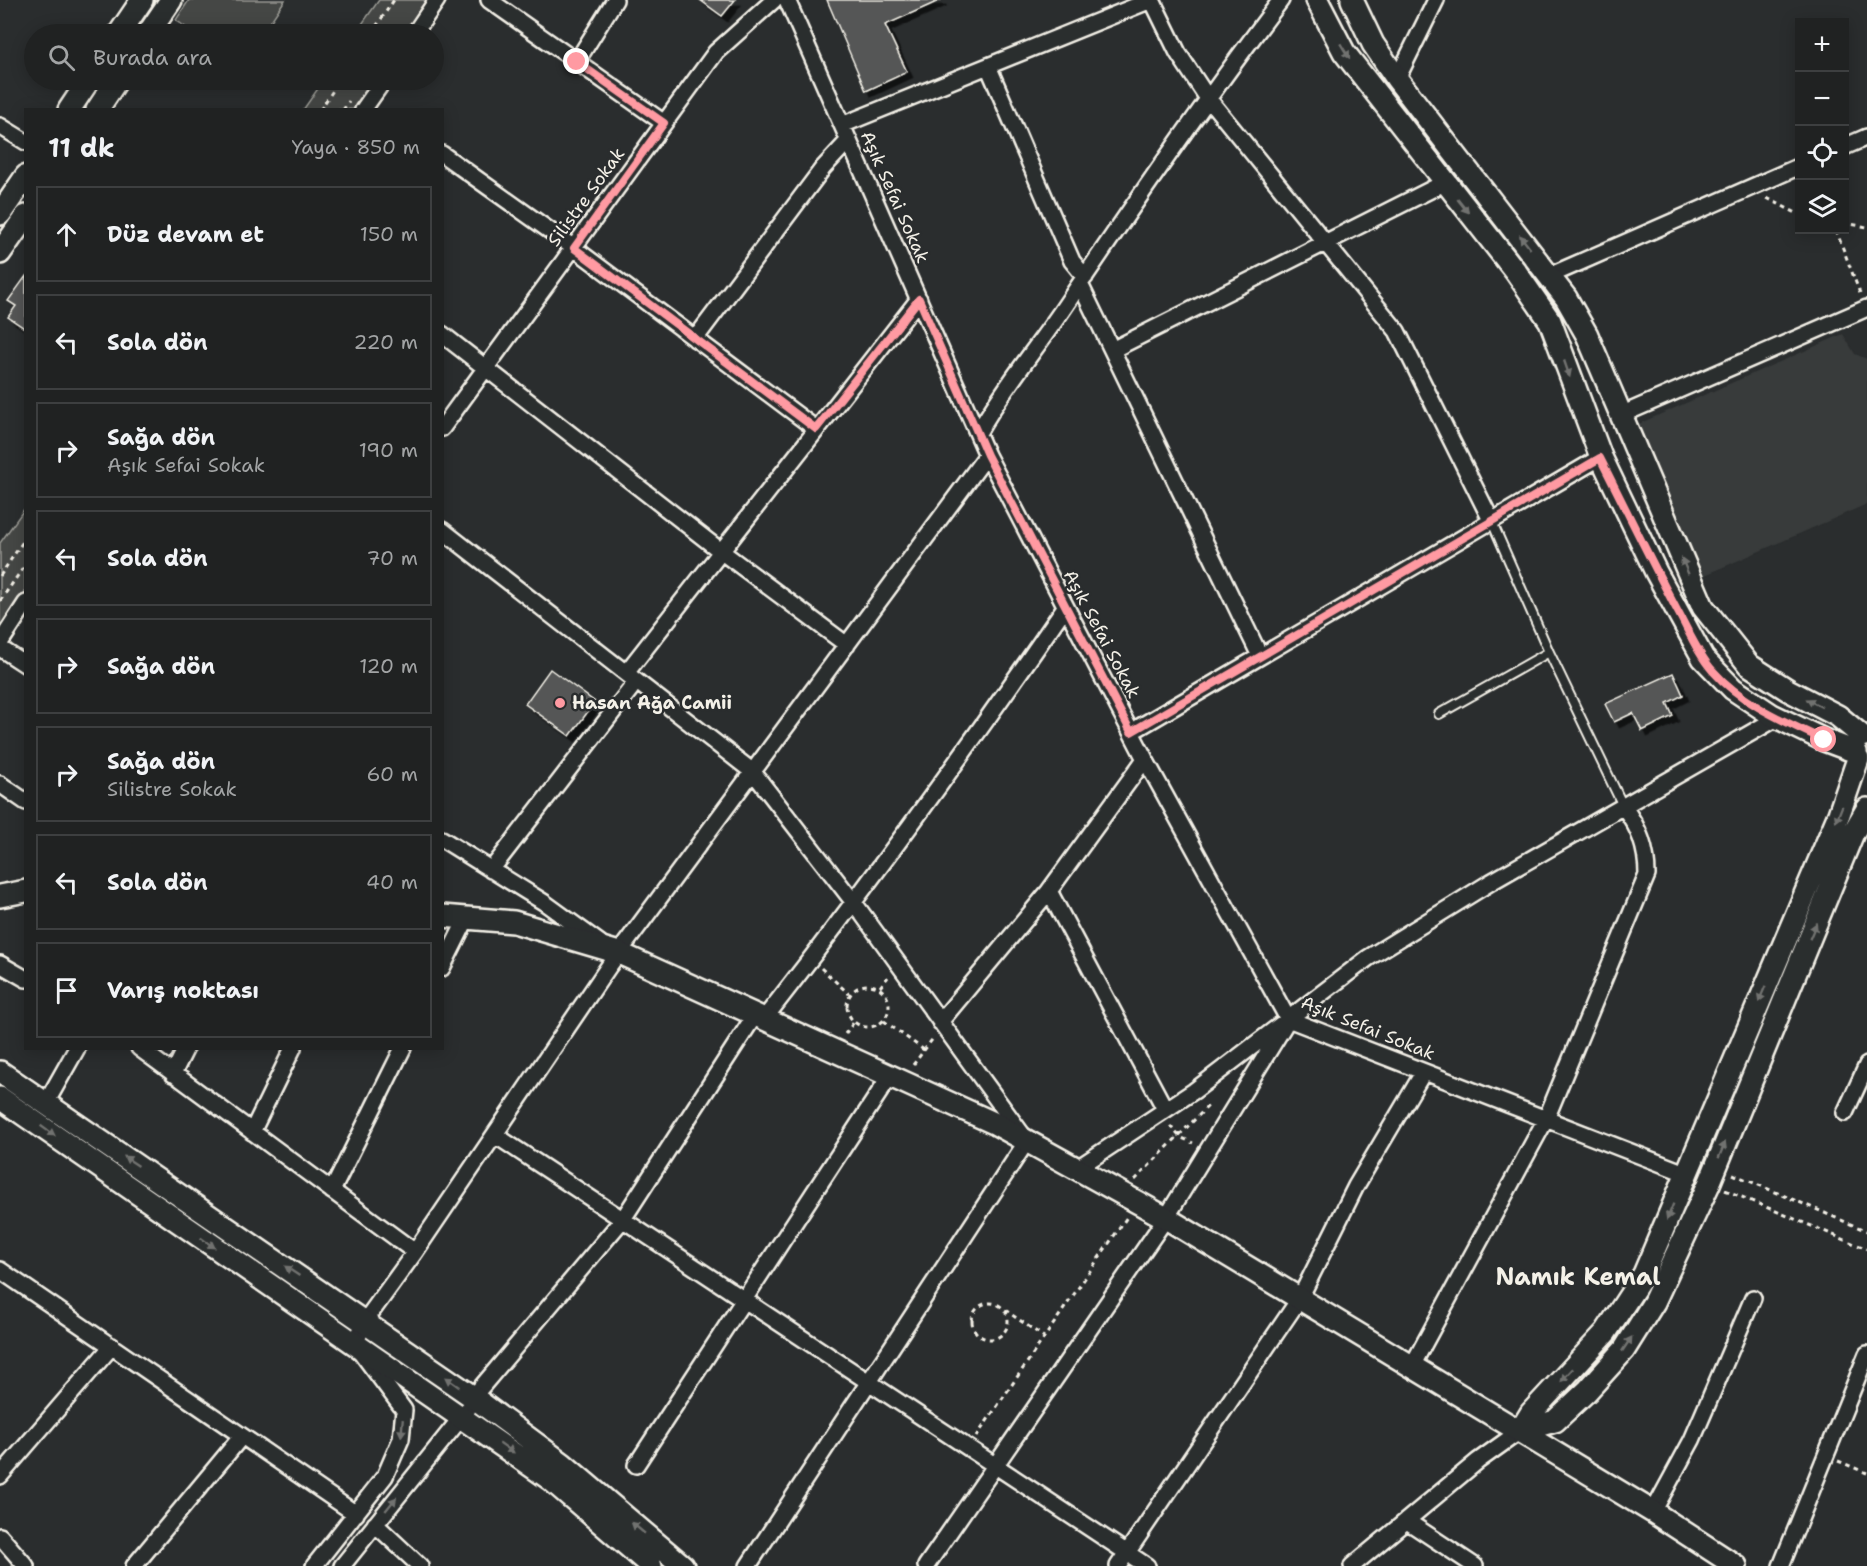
<!DOCTYPE html>
<html lang="tr">
<head>
<meta charset="utf-8">
<style>
  body { margin:0; font-family:"Shantell Sans",sans-serif; background:#282a2a; color:#f1f3f6 }
  .controls { position:absolute; right:18px; top:18px; display:grid; overflow:hidden; border-radius:0px; box-shadow:0 3px 15px #0003 }
  .controls button { width:54px; height:54px; display:grid; place-items:center; padding:0; border:0; border-bottom:2px solid #3d3f40; background:#202222; color:#f1f3f6; font:30px sans-serif }
  .stop { position:absolute; width:18px; height:18px; margin:-14px; border:4px solid #ff9aa2; border-radius:50%; background:#fff }
  .stop.end { background:#ff9aa2; border-color:#fff; box-shadow:0 2px 6px #0008 }
  .list { margin:0; padding:0; list-style:none }
  h2 { display:flex; justify-content:space-between; align-items:center; height:78px; margin:0; padding:0 24px; font-size:26px }
  h2 small { font-size:20px; font-weight:400; color:#a2a4a5 }
  .list li { display:grid; grid-template-columns:39px 1fr auto; gap:18px; align-items:center; box-sizing:border-box; height:96px; margin:0 12px 12px; padding:0 12px; border:2px solid #3d3f40; border-radius:0px }
  .list b { display:block; font-size:22px; white-space:nowrap }
  .list p { margin:0; font-size:20px; white-space:nowrap; color:#a2a4a5 }
  .list em { font-size:20px; font-style:normal; color:#a2a4a5 }
  .icon { flex:none; width:33px; height:33px; fill:none; stroke:currentColor; stroke-width:2; stroke-linecap:round; stroke-linejoin:round }
  .map { position:relative; flex:none; width:1867px; height:1566px; overflow:hidden }
  .search { position:absolute; background:#202222; box-shadow:0 3px 15px #0003; left:24px; top:24px; width:420px; height:66px; display:flex; align-items:center; gap:15px; box-sizing:border-box; padding:0 21px; border-radius:33px; color:#a2a4a5; font-size:22px }
  .panel { position:absolute; background:#202222; box-shadow:0 3px 15px #0003; left:24px; top:108px; width:420px; height:942px; border-radius:0px }
  .map>svg:first-child { display:block }
  .built { fill:#373a3a }
  .green { fill:#444645; stroke:#9c9c96; stroke-width:1.5 }
  .building { fill:#555756; stroke:#f4f1e8; stroke-width:1.5; filter:url(#shadow) }
  .lines { fill:none; stroke-linecap:round; stroke-linejoin:round }
  .lane-casing { stroke:#f4f1e8; stroke-width:12 }
  .street-casing { stroke:#f4f1e8; stroke-width:20 }
  .secondary-casing { stroke:#f4f1e8; stroke-width:26 }
  .path { stroke:#f4f1e8; stroke-width:3; stroke-dasharray:4.5 4.5; stroke-linecap:butt }
  .lane { stroke:#2a2d2e; stroke-width:8 }
  .street { stroke:#2a2d2e; stroke-width:15 }
  .secondary { stroke:#2a2d2e; stroke-width:21 }
  .oneway { fill:#71726f }
  .route { stroke:#ff9aa2; stroke-width:8 }
  .poi-dot { fill:#ff9aa2; stroke:#2a2d2e; stroke-width:2 }
  .labels { text-anchor:middle; dominant-baseline:central; stroke-width:5; stroke-linejoin:round; paint-order:stroke }
  .street-label { font-size:18px; fill:#f4f1e8; stroke:#2a2d2e }
  .poi-label { font-size:18px; font-weight:bold; fill:#f4f1e8; stroke:#2a2d2e; text-anchor:start }
  .district-label { font-size:24px; font-weight:bold; fill:#f4f1e8; stroke:#2a2d2e }
</style>
</head>
<body>
<div class="map">
<svg width="1867" height="1566" viewBox="0 0 1867 1566">
  <defs>
    <filter id="shadow"><feDropShadow dx="5.5" dy="5.5" stdDeviation="0" flood-color="#0009"/></filter>
  </defs>
  <rect width="100%" height="100%" fill="#2a2d2e"/>
  <filter id="ink" filterUnits="userSpaceOnUse"><feTurbulence type="fractalNoise" baseFrequency=".0167" numOctaves="2"/><feDisplacementMap in="SourceGraphic" scale="12" xChannelSelector="R" yChannelSelector="G"/><feConvolveMatrix kernelMatrix="1 2 1 2 8 2 1 2 1" color-interpolation-filters="sRGB"/></filter>
  <g filter="url(#ink)">
    <path class="built" d="M1843,334L1855,354L1867,359V504L1703,576L1636,425Z"/>
    <path class="green" d="M189,0H285L262,34H195L176,20Z
      M379,0H437L414,34H355Z
      M324,80H384L363,109L303,110Z
      M25,508V603L0,643V543Z"/>
    <path class="building" d="M700,0H735L722,16Z
      M827,0H941L885,25L907,72L866,91Z
      M26,276V329L8,317L16,306L8,301Z
      M550,669L595,702L570,736L525,704Z
      M1673,673L1683,695L1667,703L1673,716L1642,731L1633,713L1614,722L1605,704Z"/>
    <g class="lines">
      <defs>
        <path id="lane" d="M1492,522L1549,652L1623,806
          M1439,714L1549,652"/>
        <path id="street" d="M489,0L664,123
          M787,0L987,455L1145,759L1288,1019L1685,1173
          M1152,0L1178,53L1207,97L1397,331L1492,522
          M414,34L437,0
          M577,61L615,0
          M988,66L1072,261L1085,277
          M1397,79L1436,0
          M363,110L384,80
          M842,125L1151,0
          M0,126L26,142
          M1844,147L1867,137
          M442,154L574,248L816,429
          M1551,275L1800,166
          M1080,284L1260,656
          M442,334L722,552L847,645
          M695,339L823,168L849,140
          M1112,350L1444,183
          M1621,415L1867,308
          M442,428L716,52L774,0
          M978,433C1003,388 1037,348 1065,306C1135,202 1205,100 1281,0
          M442,530L753,772L855,904L1027,1141L748,1566
          M0,643L26,603
          M0,648L26,665
          M626,673L919,299
          M1131,732L1601,457
          M0,784L26,802
          M442,839L545,903L600,943
          M491,870L636,682
          M1049,891L1165,1109
          M0,964L26,979
          M442,968L467,918
          M764,1019C869,885 969,747 1065,607
          M940,1022L1049,891L1145,759
          M139,1048L415,1252
          M173,1074L186,1048
          M46,1103L77,1048
          M1845,1113L1867,1065
          M252,1132L293,1048
          M495,1135L1147,1566
          M1076,1169L1194,1091L1368,958L1491,882L1777,718
          M332,1191L403,1048
          M0,1270L356,1514
          M1412,1366L1546,1119L1647,875C1647,848 1639,827 1623,806
          M473,1397L623,1219L755,1015
          M636,1465L890,1076
          M0,1476L112,1346
          M1653,1512L1692,1440L1753,1298
          M1407,1521L1475,1566
          M375,1524L420,1566
          M0,1536L26,1566
          M134,1566L242,1436
          M314,1566L385,1476L401,1439L404,1410L355,1344L365,1321L415,1252L609,966L987,455
          M342,1566L468,1409
          M926,1566L1166,1218L1284,1026
          M1118,1566L1300,1298L1356,1186L1423,1073
          M1352,1566L1478,1461L1520,1431
          M1781,1566L1867,1354"/>
        <path id="secondary" d="M1317,0L1344,52L1516,272L1550,321L1601,457L1656,572L1703,658L1733,689L1772,715L1824,740L1856,752
          M1352,0L1373,44L1397,79L1566,298L1587,335L1703,607L1749,665L1788,690L1838,716L1862,736
          M119,34L142,0
          M148,34L171,0
          M69,110L89,80
          M97,110L117,80
          M0,214L26,176
          M0,253L26,216
          M0,896L26,891
          M442,916L514,922L619,953L996,1124L1166,1218L1653,1512L1736,1566
          M0,1072L473,1397L563,1464L683,1566
          M0,1098L550,1479L651,1566
          M1520,1431L1531,1413L1606,1332L1644,1274L1839,814L1858,759
          M1520,1431L1555,1421L1587,1391L1624,1350L1654,1302L1709,1184L1853,833L1867,809"/>
      </defs>
      <use href="#lane" class="lane-casing"/>
      <use href="#street" class="street-casing"/>
      <use href="#secondary" class="secondary-casing"/>
      <path class="path" d="M371,34L394,0
        M394,34L399,26
        M320,110L340,80
        M343,110L349,101
        M1767,198L1800,215
        M1844,223L1867,227
        M1836,230L1861,296
        M0,576L26,537
        M0,601L26,564
        M821,968L849,994
        M847 1006a21 21 0 1 1 42 0a21 21 0 1 1-42 0Z
        M880,987L888,977
        M884,1021L924,1050
        M845,1034L854,1022
        M913,1065L934,1037
        M1170,1126L1180,1137L1193,1143
        M1733,1174L1867,1231
        M1135,1180L1208,1106
        M1725,1190L1867,1249
        M972 1321a18 18 0 1 1 36 0a18 18 0 1 1-36 0Z
        M1005,1310L1044,1337
        M976,1437L1127,1217
        M1838,1461L1867,1473"/>
      <use href="#lane" class="lane"/>
      <use href="#street" class="street"/>
      <use href="#secondary" class="secondary"/>
    </g>
    <defs><path id="oneway-solid" d="M-6-.8H1V-3.2L6.5 0L1 3.2V.8H-6Z" transform="scale(1.5)"/></defs>
    <g class="oneway">
      <use href="#oneway-solid" transform="translate(1345 51) rotate(58)"/>
      <use href="#oneway-solid" transform="translate(1463 206) rotate(51)"/>
      <use href="#oneway-solid" transform="translate(1525 242) rotate(-128)"/>
      <use href="#oneway-solid" transform="translate(1567 369) rotate(71)"/>
      <use href="#oneway-solid" transform="translate(1685 566) rotate(-113)"/>
      <use href="#oneway-solid" transform="translate(1814 703) rotate(-153)"/>
      <use href="#oneway-solid" transform="translate(1839 814) rotate(112)"/>
      <use href="#oneway-solid" transform="translate(1813 931) rotate(-67)"/>
      <use href="#oneway-solid" transform="translate(1762 994) rotate(113)"/>
      <use href="#oneway-solid" transform="translate(48 1131) rotate(35)"/>
      <use href="#oneway-solid" transform="translate(1722 1150) rotate(-67)"/>
      <use href="#oneway-solid" transform="translate(131 1161) rotate(-146)"/>
      <use href="#oneway-solid" transform="translate(1670 1212) rotate(112)"/>
      <use href="#oneway-solid" transform="translate(208 1243) rotate(35)"/>
      <use href="#oneway-solid" transform="translate(292 1271) rotate(-146)"/>
      <use href="#oneway-solid" transform="translate(1627 1344) rotate(-56)"/>
      <use href="#oneway-solid" transform="translate(1567 1375) rotate(133)"/>
      <use href="#oneway-solid" transform="translate(452 1382) rotate(-145)"/>
      <use href="#oneway-solid" transform="translate(402 1428) rotate(95)"/>
      <use href="#oneway-solid" transform="translate(507 1448) rotate(35)"/>
      <use href="#oneway-solid" transform="translate(391 1504) rotate(-51)"/>
      <use href="#oneway-solid" transform="translate(638 1528) rotate(-140)"/>
    </g>
  </g>
  <g class="lines" filter="url(#ink)">
    <path class="route" d="M577,62L664,123L574,248L816,429L919,299L987,455L1131,732L1600,458C1626,509 1651,561 1678,612C1689,632 1698,654 1713,671C1742,704 1786,722 1824,740"/>
  </g>
  <circle class="poi-dot" cx="560" cy="703" r="6"/>
  <g class="labels">
    <g class="street-label">
      <text transform="translate(586 197) rotate(-54)">Silistre Sokak</text>
      <text transform="translate(895 197) rotate(66)">Aşık Sefai Sokak</text>
      <text transform="translate(1102 634) rotate(62)">Aşık Sefai Sokak</text>
      <text transform="translate(1368 1028) rotate(22)">Aşık Sefai Sokak</text>
    </g>
    <g class="poi-label">
      <text x="572" y="703">Hasan Ağa Camii</text>
    </g>
    <g class="district-label">
      <text x="1578" y="1277">Namık Kemal</text>
    </g>
  </g>
</svg>
<div class="controls">
<button>+</button>
<button>−</button>
<button><svg class="icon" aria-label="locate" viewBox="0 0 24 24"><circle cx="12" cy="12" r="6"/><path d="M12 2v4M12 18v4M2 12h4M18 12h4"/></svg></button>
<button><svg class="icon" aria-label="layers" viewBox="0 0 24 24"><path d="M12 4l9 5-9 5-9-5zM3 14l9 5 9-5"/></svg></button>
</div>
<div class="stop" style="left:1824px;top:740px"></div>
<div class="stop end" style="left:577px;top:62px"></div>
<div class="search"><svg class="icon" aria-label="search" viewBox="0 0 24 24"><circle cx="10" cy="10" r="6"/><path d="M15 15l6 6"/></svg>Burada ara</div>
<section class="panel">
<h2>11 dk<small>Yaya · 850 m</small></h2>
<ul class="list">
<li><svg class="icon" aria-label="ahead" viewBox="0 0 24 24"><path d="M12 20V5M6 11l6-6 6 6"/></svg><div><b>Düz devam et</b></div><em>150 m</em></li>
<li><svg class="icon" aria-label="left" viewBox="0 0 24 24"><path d="M17 20v-9H6M10 6l-5 5 5 5"/></svg><div><b>Sola dön</b></div><em>220 m</em></li>
<li><svg class="icon" aria-label="right" viewBox="0 0 24 24"><path d="M7 20v-9h11M14 6l5 5-5 5"/></svg><div><b>Sağa dön</b><p>Aşık Sefai Sokak</p></div><em>190 m</em></li>
<li><svg class="icon" aria-label="left" viewBox="0 0 24 24"><path d="M17 20v-9H6M10 6l-5 5 5 5"/></svg><div><b>Sola dön</b></div><em>70 m</em></li>
<li><svg class="icon" aria-label="right" viewBox="0 0 24 24"><path d="M7 20v-9h11M14 6l5 5-5 5"/></svg><div><b>Sağa dön</b></div><em>120 m</em></li>
<li><svg class="icon" aria-label="right" viewBox="0 0 24 24"><path d="M7 20v-9h11M14 6l5 5-5 5"/></svg><div><b>Sağa dön</b><p>Silistre Sokak</p></div><em>60 m</em></li>
<li><svg class="icon" aria-label="left" viewBox="0 0 24 24"><path d="M17 20v-9H6M10 6l-5 5 5 5"/></svg><div><b>Sola dön</b></div><em>40 m</em></li>
<li><svg class="icon" aria-label="arrive" viewBox="0 0 24 24"><path d="M6 21V4h12l-3 4 3 4H6"/></svg><div><b>Varış noktası</b></div></li>
</ul>
</section>
</div>
</body>
</html>
